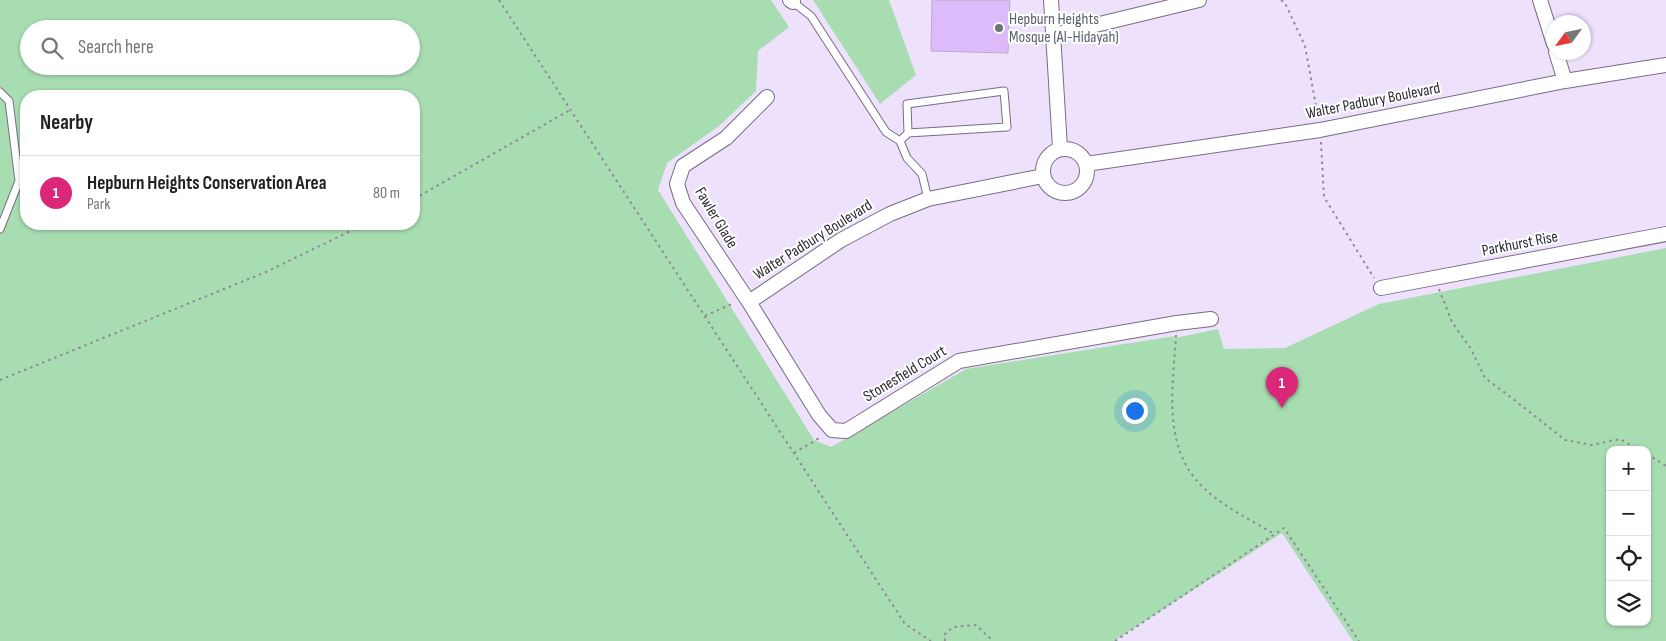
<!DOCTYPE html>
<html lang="en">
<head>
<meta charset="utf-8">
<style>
  body { margin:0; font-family:"Sofia Sans Condensed",sans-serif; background:#f6f6f6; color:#222 }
  .controls { position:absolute; right:15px; bottom:15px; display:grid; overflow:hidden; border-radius:10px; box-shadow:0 1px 4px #0004 }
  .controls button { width:45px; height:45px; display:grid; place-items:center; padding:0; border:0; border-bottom:1px solid #e0e0e0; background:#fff; color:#222; font:25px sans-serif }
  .compass { position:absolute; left:1546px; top:15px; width:45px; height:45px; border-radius:50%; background:#fff; box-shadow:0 1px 4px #0004; rotate:237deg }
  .you { position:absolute; left:1134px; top:410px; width:18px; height:18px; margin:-12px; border:4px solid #fff; border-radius:50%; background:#1a73e8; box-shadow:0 0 0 8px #1a73e833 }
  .badge { display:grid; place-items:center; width:32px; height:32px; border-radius:50%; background:#db2777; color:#fff; font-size:16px; font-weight:700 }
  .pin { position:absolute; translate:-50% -41px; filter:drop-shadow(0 1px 2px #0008) }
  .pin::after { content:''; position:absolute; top:26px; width:18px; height:15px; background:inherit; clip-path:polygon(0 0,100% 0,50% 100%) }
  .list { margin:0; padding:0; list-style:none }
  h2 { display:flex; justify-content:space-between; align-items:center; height:65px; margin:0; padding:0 20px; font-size:21px }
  h2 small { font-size:16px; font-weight:400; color:#767676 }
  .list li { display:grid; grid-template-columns:32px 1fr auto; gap:15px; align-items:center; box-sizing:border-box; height:75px; padding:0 20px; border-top:1px solid #e0e0e0 }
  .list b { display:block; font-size:19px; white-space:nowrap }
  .list p { margin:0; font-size:16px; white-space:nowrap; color:#767676 }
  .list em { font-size:16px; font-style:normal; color:#767676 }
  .icon { flex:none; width:28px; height:28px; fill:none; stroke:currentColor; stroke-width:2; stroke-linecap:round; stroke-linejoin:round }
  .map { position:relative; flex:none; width:1666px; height:641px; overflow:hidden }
  .search { position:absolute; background:#fff; box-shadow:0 1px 4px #0004; left:20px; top:20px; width:400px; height:55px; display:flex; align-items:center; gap:12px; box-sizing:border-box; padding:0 18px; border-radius:28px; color:#767676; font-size:19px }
  .panel { position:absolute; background:#fff; box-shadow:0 1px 4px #0004; left:20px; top:90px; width:400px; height:140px; border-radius:20px }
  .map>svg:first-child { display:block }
  .green { fill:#a7ddb1; fill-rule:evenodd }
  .building { fill:#ddbaf9; stroke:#baacc6 }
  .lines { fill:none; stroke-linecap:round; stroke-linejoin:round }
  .service-casing { stroke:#786d85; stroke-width:9 }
  .minor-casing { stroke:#786d85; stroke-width:16 }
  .path { stroke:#90889b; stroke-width:2; stroke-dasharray:2.5 4; stroke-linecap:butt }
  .service { stroke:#fff; stroke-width:7 }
  .minor { stroke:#fff; stroke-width:14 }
  .worship-dot { fill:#6b7280; stroke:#fff; stroke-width:2 }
  .labels { text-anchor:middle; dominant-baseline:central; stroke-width:4; stroke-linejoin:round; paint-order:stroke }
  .worship-label { font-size:16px; fill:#5b616d; stroke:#fff; text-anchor:start }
  .street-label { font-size:16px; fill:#302b36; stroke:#fff }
</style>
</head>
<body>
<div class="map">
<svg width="1666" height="641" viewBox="0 0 1666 641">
  <rect width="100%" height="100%" fill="#ede1fc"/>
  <path class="green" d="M0,0H771L789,27L758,51L756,91L719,126L667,163L658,190L814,440L831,447L966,369L1175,336V338L1218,329L1224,349L1285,348L1379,304L1666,248V641H1353L1282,533L1114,641H0ZM29,29H411V66H29ZM26,96H414V224H26ZM1610,450H1647V622H1610Z
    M813,0H889L916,75L880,104Z"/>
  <path class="building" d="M932,0H1010L1008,53L931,51Z"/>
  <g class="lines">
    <defs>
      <path id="service" d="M793,2L811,16L886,132L900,141L907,158L922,174L928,199
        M0,92L9,101L19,181L0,229
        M900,141L908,133L1007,127L1004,91L907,104L908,133"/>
      <path id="minor" d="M790,0L793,2
        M1051,0L1060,148
        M1540,0L1554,44
        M1054,35L1199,0
        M1556,52L1565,81
        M767,97L726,138L683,166L677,184L683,203L749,302L819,415L832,430L846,431L959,361L1177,323L1211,319
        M1043 171a22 22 0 1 1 44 0a22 22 0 1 1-44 0Z
        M1086,164L1320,130L1565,81L1666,65
        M1381,288L1666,234
        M749,302L841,240L890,214L928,199L1043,176"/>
    </defs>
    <use href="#service" class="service-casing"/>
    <use href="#minor" class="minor-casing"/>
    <path class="path" d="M499,0L905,624L931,641
      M1281,0L1285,3L1305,46L1318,117
      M1321,142L1324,197L1374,278
      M414,199L570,110
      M1439,289L1452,322L1471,349L1485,378L1512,398L1565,440L1592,445L1620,439L1639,450
      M705,316L734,303
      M1176,335C1173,389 1161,450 1206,490C1226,508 1251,520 1274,534
      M0,380L266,272L365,224
      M794,453L821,437
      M1647,454L1666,466
      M945,641L944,635L953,627L976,625L993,641
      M1115,641L1284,528L1359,641"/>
    <use href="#service" class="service"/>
    <use href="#minor" class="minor"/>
  </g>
  <circle class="worship-dot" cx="999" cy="28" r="5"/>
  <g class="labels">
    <g class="worship-label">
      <text x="1009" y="19">Hepburn Heights<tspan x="1009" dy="18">Mosque (Al-Hidayah)</tspan></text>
    </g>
    <g class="street-label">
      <text transform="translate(1373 101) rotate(-11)">Walter Padbury Boulevard</text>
      <text transform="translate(716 218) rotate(59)">Fawler Glade</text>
      <text transform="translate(813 240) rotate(-32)">Walter Padbury Boulevard</text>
      <text transform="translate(1520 244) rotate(-11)">Parkhurst Rise</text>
      <text transform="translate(905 374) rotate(-31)">Stonesfield Court</text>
    </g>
  </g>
</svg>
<div class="controls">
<button>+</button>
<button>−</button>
<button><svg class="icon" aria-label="locate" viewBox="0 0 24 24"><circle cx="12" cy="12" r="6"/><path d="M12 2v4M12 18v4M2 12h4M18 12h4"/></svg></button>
<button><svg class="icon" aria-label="layers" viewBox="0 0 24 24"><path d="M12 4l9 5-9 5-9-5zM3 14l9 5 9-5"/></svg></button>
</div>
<svg class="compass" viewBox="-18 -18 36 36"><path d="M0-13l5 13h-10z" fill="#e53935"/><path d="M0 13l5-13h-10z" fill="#767676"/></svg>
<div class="you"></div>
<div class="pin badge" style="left:1282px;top:408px">1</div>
<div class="search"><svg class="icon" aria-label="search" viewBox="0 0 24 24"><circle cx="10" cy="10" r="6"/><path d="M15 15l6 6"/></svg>Search here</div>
<section class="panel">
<h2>Nearby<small></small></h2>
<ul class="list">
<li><span class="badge">1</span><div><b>Hepburn Heights Conservation Area</b><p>Park</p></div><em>80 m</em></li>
</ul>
</section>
</div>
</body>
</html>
